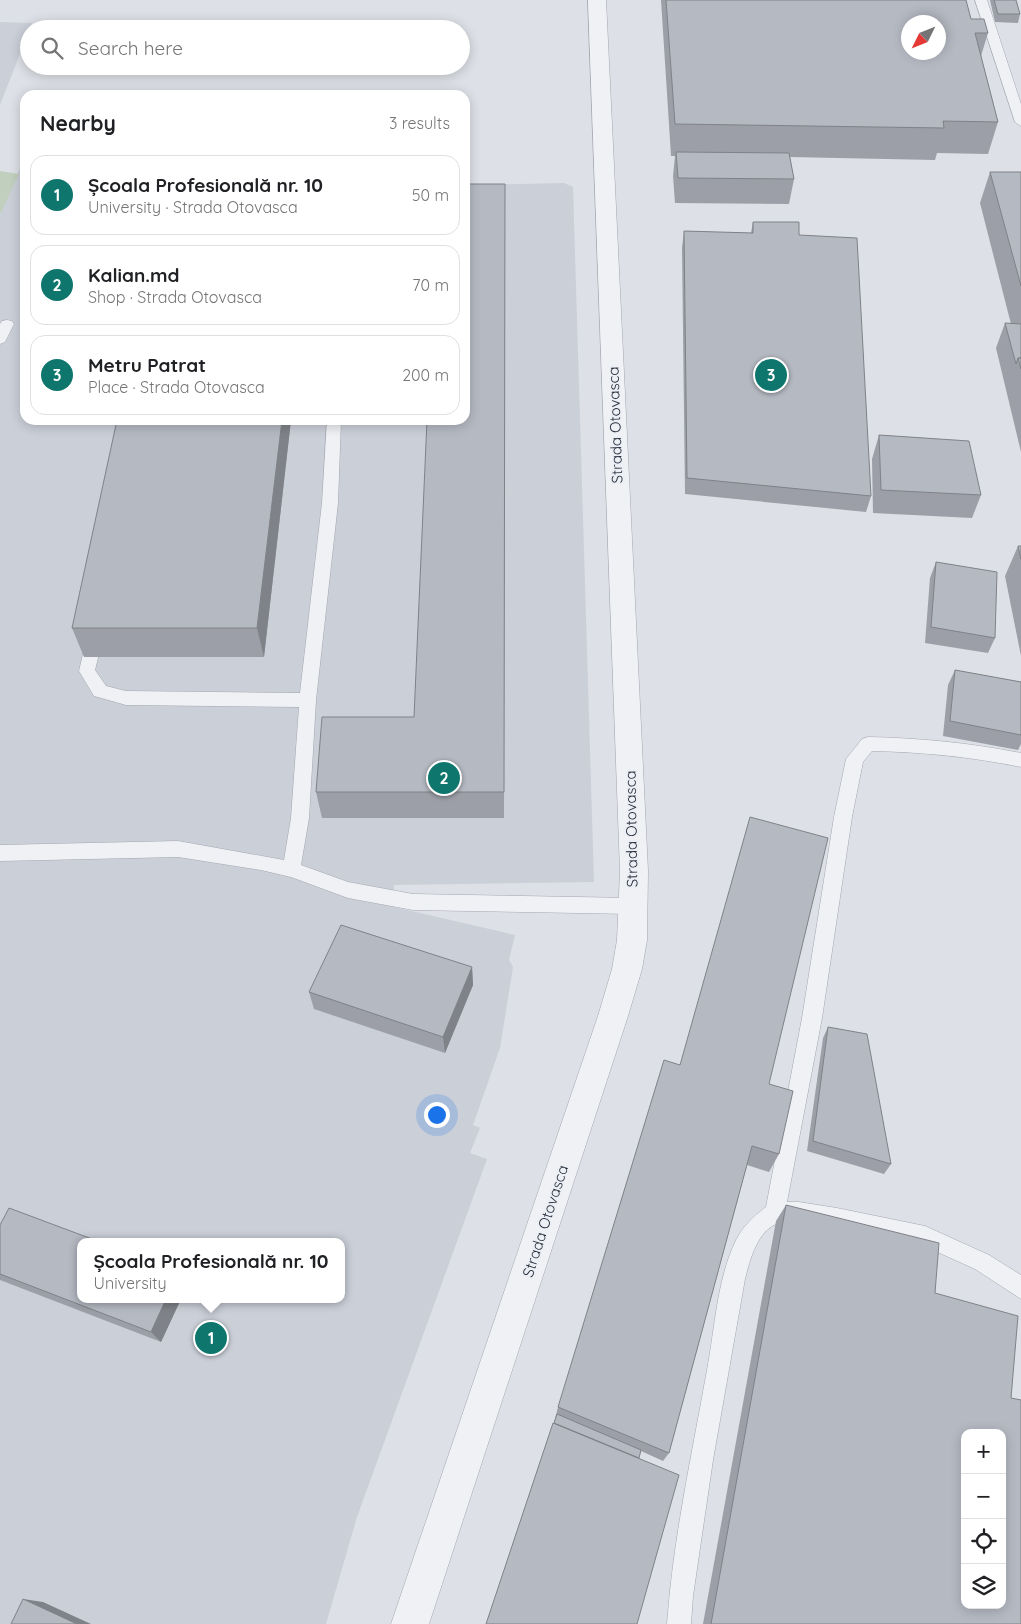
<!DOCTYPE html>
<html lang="en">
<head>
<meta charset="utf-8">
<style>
  body { margin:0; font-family:Quicksand,sans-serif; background:#f2f2f2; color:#202124 }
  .controls { position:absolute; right:15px; bottom:15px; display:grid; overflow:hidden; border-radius:10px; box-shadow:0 2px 12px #0003 }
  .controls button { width:45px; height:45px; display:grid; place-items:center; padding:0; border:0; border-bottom:1px solid #e0e0e0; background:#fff; color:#202124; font:25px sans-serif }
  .compass { position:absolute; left:901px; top:15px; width:45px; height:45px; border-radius:50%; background:#fff; box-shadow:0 2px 12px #0003; rotate:227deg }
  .you { position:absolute; left:436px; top:1114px; width:18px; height:18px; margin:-12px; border:4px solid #fff; border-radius:50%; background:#1a73e8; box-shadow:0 0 0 8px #1a73e833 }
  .badge { display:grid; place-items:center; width:32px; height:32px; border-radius:50%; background:#0f766e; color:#fff; font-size:16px; font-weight:700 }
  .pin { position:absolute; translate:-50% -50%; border:2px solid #fff; box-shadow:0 1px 5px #0006 }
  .popup { position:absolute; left:77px; top:1238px; width:268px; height:65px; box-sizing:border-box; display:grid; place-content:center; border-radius:10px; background:#fff; filter:drop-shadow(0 1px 4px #0005); font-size:16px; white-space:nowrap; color:#757577 }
  .popup b { font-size:19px; color:#202124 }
  .popup::after { content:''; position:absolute; left:50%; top:100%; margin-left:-10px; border:10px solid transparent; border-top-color:#fff }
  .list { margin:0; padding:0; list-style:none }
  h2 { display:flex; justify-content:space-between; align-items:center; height:65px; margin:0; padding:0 20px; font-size:21px }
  h2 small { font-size:16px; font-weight:400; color:#757577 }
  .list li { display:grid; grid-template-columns:32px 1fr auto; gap:15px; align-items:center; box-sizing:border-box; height:80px; margin:0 10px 10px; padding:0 10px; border:1px solid #e0e0e0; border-radius:15px }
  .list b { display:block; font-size:19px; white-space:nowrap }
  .list p { margin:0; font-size:16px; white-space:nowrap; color:#757577 }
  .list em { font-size:16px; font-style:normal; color:#757577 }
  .icon { flex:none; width:28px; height:28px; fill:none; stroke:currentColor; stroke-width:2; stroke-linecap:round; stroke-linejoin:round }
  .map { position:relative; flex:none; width:1021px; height:1624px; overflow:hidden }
  .search { position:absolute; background:#fff; box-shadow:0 2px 12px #0003; left:20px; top:20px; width:450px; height:55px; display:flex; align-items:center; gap:12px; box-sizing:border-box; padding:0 18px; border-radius:28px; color:#757577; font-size:19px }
  .panel { position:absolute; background:#fff; box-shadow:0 2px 12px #0003; left:20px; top:90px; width:450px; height:335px; border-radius:15px }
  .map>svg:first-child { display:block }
  .built { fill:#cbcfd8; fill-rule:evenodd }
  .green { fill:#c1cfbf }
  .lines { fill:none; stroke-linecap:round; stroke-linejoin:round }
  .service-casing { stroke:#a3a7b0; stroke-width:1 }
  .tertiary-casing { stroke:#a3a7b0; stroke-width:1 }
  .service { fill:#eff1f5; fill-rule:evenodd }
  .tertiary { fill:#eff1f5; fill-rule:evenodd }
  .wall { fill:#9c9fa7 }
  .shaded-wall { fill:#7f8288 }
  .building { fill:#b5b9c2; stroke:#7f8288; fill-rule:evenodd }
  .labels { text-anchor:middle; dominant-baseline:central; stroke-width:4; stroke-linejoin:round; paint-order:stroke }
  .street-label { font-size:15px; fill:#272d3c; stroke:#eceff4 }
</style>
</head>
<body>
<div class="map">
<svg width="1021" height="1624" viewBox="0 0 1021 1624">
  <rect width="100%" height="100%" fill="#dde0e6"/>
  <path class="built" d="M0,22L32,23L0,105Z
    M25,156V420H465V185L564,183L573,187L594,882L394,885V907L515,935L509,960L513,967L500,1048L473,1125L480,1128L470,1153L487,1159L357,1517L326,1624H0V215ZM81,1242H341V1299H81Z"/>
  <path class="green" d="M0,171L19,174L0,215Z"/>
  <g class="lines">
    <defs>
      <path id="service" d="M975,0H987L1021,104V126L1015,122Z
        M7,320L12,321L14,324L5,342L0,344V324L2,321Z
        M327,420H341L338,503L316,700L309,818L301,865L348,882L413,894L632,898L638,900L641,906L638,912L632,914L413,910L348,898L291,877L261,870L178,857L0,861V845L178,841L284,860L291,818L299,707L126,705L94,696L79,671L88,633L90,629L96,627L102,629L104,633L95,670L106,686L126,691L300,693L322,503Z
        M868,737C920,738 970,743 1021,753V767C972,757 922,752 872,751L863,762L852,817L822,1018L787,1202H799L837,1208L925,1226L989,1255L1021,1275V1299L975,1269L924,1246L799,1222C793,1223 785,1221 779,1223C757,1230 750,1260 745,1279L713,1460L693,1596L691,1624H667C673,1539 692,1454 707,1370C715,1328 717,1279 736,1240C744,1225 753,1217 766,1207L802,1018L834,817L846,759L862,739Z"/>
      <path id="tertiary" d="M588,0H606L648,871L647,940L642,969L628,1016L429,1624H391L598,1016L612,969L617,940L620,871Z"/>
    </defs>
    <use href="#service" class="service-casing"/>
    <use href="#tertiary" class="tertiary-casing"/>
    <use href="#service" class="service"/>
    <use href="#tertiary" class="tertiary"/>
  </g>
  <path class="wall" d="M661,0H966L971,19L988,33L981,56L998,122L988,154L937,153L935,160L790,157L794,179L789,204L675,203L673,176L675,156H671Z
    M990,0H1016L1020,14L1018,23L995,22Z
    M990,172H1021V452L996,348L1005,323L1011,324L980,203Z
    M505,184L504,818H322L316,792L414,717Z
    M753,222L799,235L871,496L866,512L685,494L682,248L684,231L751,233Z
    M291,420L264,657H84L72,628Z
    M879,435L981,495L972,518L873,513L872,459Z
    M1018,546H1021V656L1005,576Z
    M936,562L995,638L988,653L925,643L930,578Z
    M955,670L1021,682V744L1018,750L943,736L948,685Z
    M472,967L473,985L445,1053L314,1009L309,992Z
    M828,1027L891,1164L884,1174L807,1151L823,1038Z
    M680,1065L769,1084L779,1154L769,1172L747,1165L669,1453L663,1461L641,1451L639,1458L554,1423L558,1407Z
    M786,1205L935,1293L1011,1398L1021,1624H703L776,1221Z
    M0,1225L181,1299L161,1342L0,1280Z"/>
  <path class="shaded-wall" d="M282,420H291L264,657L257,628Z
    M472,967L473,985L445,1053L443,1037Z
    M166,1299H181L161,1342L151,1332Z
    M23,1599L43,1602L91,1624H77Z"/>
  <path class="building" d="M666,0H966L971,19H984L988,33H975L998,122L943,121L944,128L675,124ZM908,22H938V52H908Z
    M994,0H1016L1020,14H998Z
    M676,152L789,153L794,179L678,178Z
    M990,172H1021V286Z
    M465,184H505L504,792H316L322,717H414L427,420H465Z
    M753,222H799V235L857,238L871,496L687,478L684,231L753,233Z
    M1005,323L1021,324V358H1018L1016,364Z
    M1018,358H1021V369Z
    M117,420H282L257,628H72Z
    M879,435L969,441L981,495L881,490Z
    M1018,546H1021V559Z
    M936,562L997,572L995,638L931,627Z
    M955,670L1021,682V735L950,721Z
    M750,817L828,838L769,1084L793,1091L779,1154L752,1146L669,1453L558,1407L664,1060L680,1065Z
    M341,925L472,967L443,1037L309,992Z
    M828,1027L867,1034L891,1164L813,1141Z
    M786,1205L939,1243L935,1293L1018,1316L1011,1398L1021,1400V1624H711ZM965,1433H1002V1605H965Z
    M9,1208L100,1242H81V1299H166L151,1332L0,1274V1225Z
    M557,1414L641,1450L639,1458L554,1423Z
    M553,1423L679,1475L637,1624H486Z
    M23,1599L77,1624H11Z"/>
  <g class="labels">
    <g class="street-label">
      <text transform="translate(615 425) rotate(-92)">Strada Otovasca</text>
      <text transform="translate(631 829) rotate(-91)">Strada Otovasca</text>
      <text transform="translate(545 1221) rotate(-72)">Strada Otovasca</text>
    </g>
  </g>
</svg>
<div class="controls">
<button>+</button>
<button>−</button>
<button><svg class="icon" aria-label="locate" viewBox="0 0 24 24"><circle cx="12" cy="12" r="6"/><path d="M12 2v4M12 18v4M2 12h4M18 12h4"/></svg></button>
<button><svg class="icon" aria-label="layers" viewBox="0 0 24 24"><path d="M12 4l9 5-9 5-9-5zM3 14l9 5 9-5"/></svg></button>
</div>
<svg class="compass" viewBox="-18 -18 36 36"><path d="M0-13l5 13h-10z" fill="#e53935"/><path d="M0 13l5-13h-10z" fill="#757577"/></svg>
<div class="you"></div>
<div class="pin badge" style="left:211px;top:1338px">1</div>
<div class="popup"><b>Școala Profesională nr. 10</b>University</div>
<div class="pin badge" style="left:444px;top:778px">2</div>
<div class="pin badge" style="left:771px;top:375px">3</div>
<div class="search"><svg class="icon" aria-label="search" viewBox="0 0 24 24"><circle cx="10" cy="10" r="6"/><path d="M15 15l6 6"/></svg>Search here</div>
<section class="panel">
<h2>Nearby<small>3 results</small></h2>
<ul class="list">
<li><span class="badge">1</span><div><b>Școala Profesională nr. 10</b><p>University · Strada Otovasca</p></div><em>50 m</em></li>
<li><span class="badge">2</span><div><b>Kalian.md</b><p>Shop · Strada Otovasca</p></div><em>70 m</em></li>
<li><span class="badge">3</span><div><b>Metru Patrat</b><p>Place · Strada Otovasca</p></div><em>200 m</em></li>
</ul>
</section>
</div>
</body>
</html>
